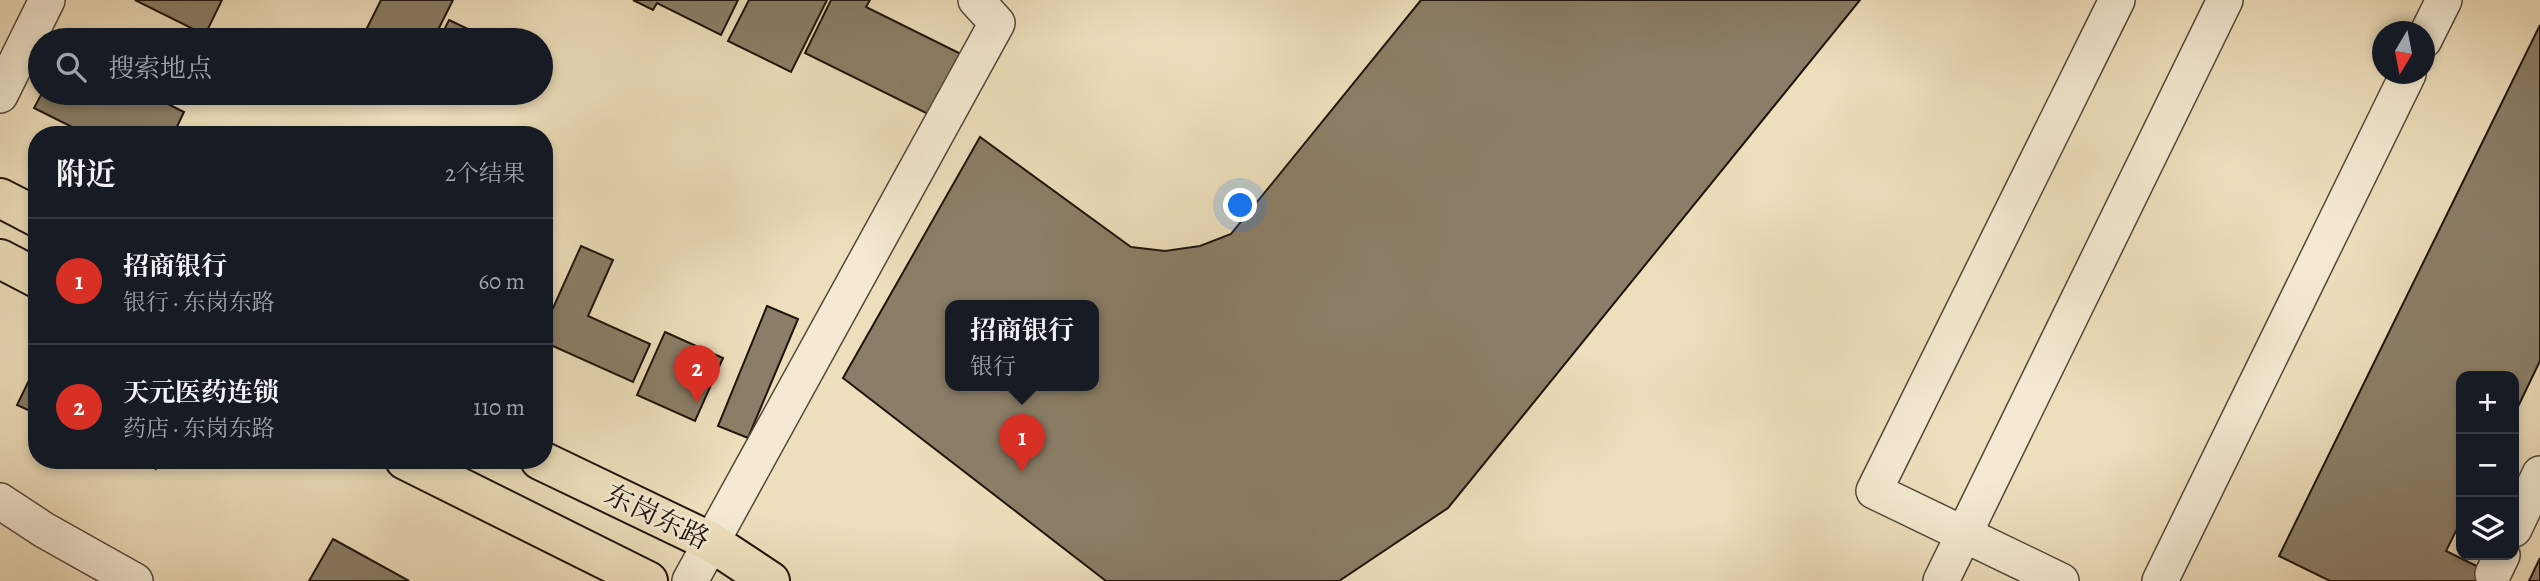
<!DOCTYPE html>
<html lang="zh">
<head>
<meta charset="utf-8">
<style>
  body { margin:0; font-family:Alegreya,"Noto Serif SC",serif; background:#20242c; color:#f1f3f6 }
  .controls { position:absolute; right:21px; bottom:21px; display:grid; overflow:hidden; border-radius:14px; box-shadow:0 4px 10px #0003 }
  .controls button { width:63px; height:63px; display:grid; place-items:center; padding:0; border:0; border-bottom:2px solid #363941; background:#171b24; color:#f1f3f6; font:35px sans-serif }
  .compass { position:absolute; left:2372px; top:21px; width:63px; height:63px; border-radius:50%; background:#171b24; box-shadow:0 4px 10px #0003; rotate:190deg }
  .you { position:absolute; left:1241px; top:206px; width:24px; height:24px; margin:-18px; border:5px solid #fff; border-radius:50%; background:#1a73e8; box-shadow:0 0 0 10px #1a73e833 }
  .badge { display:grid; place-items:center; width:46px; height:46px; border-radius:50%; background:#d93025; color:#fff; font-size:23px; font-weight:700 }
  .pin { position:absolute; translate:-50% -58px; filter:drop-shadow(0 2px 4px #0008) }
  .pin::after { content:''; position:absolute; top:37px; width:24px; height:21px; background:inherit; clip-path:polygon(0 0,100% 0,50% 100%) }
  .popup { position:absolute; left:945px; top:300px; width:154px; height:91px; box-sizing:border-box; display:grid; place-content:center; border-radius:14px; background:#171b24; filter:drop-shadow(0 2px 5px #0005); font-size:23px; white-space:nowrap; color:#9ea1a6 }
  .popup b { font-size:26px; color:#f1f3f6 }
  .popup::after { content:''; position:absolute; left:50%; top:100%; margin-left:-14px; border:14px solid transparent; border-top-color:#171b24 }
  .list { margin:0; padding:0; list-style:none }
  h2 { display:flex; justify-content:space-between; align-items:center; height:91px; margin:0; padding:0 28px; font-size:30px }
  h2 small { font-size:23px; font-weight:400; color:#9ea1a6 }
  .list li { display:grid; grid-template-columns:46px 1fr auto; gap:21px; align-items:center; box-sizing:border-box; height:126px; padding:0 28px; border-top:2px solid #363941 }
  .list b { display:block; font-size:26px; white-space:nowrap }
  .list p { margin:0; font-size:23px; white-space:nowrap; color:#9ea1a6 }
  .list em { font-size:23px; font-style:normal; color:#9ea1a6 }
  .icon { flex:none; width:38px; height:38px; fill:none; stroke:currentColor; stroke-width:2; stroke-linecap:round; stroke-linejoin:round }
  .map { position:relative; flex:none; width:2540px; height:581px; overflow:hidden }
  .search { position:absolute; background:#171b24; box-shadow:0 4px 10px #0003; left:28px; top:28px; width:525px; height:77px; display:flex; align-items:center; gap:18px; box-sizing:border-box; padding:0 24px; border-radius:38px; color:#9ea1a6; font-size:26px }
  .panel { position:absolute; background:#171b24; box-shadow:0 4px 10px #0003; left:28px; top:126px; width:525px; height:343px; border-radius:28px }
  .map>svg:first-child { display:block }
  .building { fill:#8b7e68; stroke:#1f140d; stroke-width:2; fill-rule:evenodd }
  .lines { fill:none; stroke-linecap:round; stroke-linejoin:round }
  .minor-casing { stroke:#534739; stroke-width:38 }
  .major-casing { stroke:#1f140d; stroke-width:42 }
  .minor { stroke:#f4ead3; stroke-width:35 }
  .major { stroke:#eedfbc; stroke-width:38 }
  .labels { text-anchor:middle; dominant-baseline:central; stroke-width:5; stroke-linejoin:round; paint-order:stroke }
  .street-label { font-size:28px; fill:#1f140d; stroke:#f4ead3 }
</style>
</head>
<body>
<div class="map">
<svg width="2540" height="581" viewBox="0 0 2540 581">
  <rect width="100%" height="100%" fill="#eedfbc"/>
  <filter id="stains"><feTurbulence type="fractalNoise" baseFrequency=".00286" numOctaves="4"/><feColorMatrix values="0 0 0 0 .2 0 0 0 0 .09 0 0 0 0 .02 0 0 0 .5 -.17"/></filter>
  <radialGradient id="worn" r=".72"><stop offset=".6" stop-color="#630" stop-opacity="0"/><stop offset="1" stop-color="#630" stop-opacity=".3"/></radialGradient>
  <path class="building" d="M135,0H222L205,35Z
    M381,0H453L433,40H361Z
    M633,0H738L721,35L657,3L653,10Z
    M749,0H827L791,72L728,41Z
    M831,0H870L866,7L963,55L932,116L805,53Z
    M1421,0H1860L1448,508L1339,581H1106L843,378L980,137L1131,247L1165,251L1200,246L1231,234ZM950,306H1094V386H950Z
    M449,20L491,40H439Z
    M2540,25V361L2514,415V376H2461V521L2446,551L2507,581H2330L2279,556Z
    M42,93H146L184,112L173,135H88L34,108Z
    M581,246L613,260L588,316L650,344L633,382L544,342V328Z
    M767,306L798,319L748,438L718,426Z
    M665,332L723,358L695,421L637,395Z
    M37,364V414L17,405Z
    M137,460H160L156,469Z
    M333,539L409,581H309Z
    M2540,558V581H2529Z"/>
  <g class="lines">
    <defs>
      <path id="minor" d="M2424,40L2444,0
        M0,95L47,0
        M0,501L44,530L135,581
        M2514,529L2540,474
        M2493,574L2502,555
        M690,581L997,23L976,0
        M1941,581L2225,0
        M2061,581L1874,491L2117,0
        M2160,581L2408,74"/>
      <path id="major" d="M0,198L37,217
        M0,259L37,278
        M405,460L648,581
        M540,460L711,542L770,581"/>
    </defs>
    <use href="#minor" class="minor-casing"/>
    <use href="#major" class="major-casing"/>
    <use href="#minor" class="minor"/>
    <use href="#major" class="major"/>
  </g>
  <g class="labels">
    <g class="street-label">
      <text transform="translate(657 517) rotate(26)">东岗东路</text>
    </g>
  </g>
  <rect width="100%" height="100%" filter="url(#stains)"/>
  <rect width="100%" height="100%" fill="url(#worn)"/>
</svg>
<div class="controls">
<button>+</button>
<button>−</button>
<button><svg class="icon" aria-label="layers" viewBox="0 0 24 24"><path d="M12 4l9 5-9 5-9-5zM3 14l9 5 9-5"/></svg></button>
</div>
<svg class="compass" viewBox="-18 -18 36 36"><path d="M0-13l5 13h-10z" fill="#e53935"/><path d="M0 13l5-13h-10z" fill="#9ea1a6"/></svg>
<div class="you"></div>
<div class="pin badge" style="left:1022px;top:472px">1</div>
<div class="popup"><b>招商银行</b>银行</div>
<div class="pin badge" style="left:697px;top:403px">2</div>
<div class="search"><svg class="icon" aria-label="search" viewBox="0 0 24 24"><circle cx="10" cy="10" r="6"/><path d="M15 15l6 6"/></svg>搜索地点</div>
<section class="panel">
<h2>附近<small>2个结果</small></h2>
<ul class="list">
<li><span class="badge">1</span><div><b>招商银行</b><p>银行 · 东岗东路</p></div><em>60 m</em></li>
<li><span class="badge">2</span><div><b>天元医药连锁</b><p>药店 · 东岗东路</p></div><em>110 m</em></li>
</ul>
</section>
</div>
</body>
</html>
